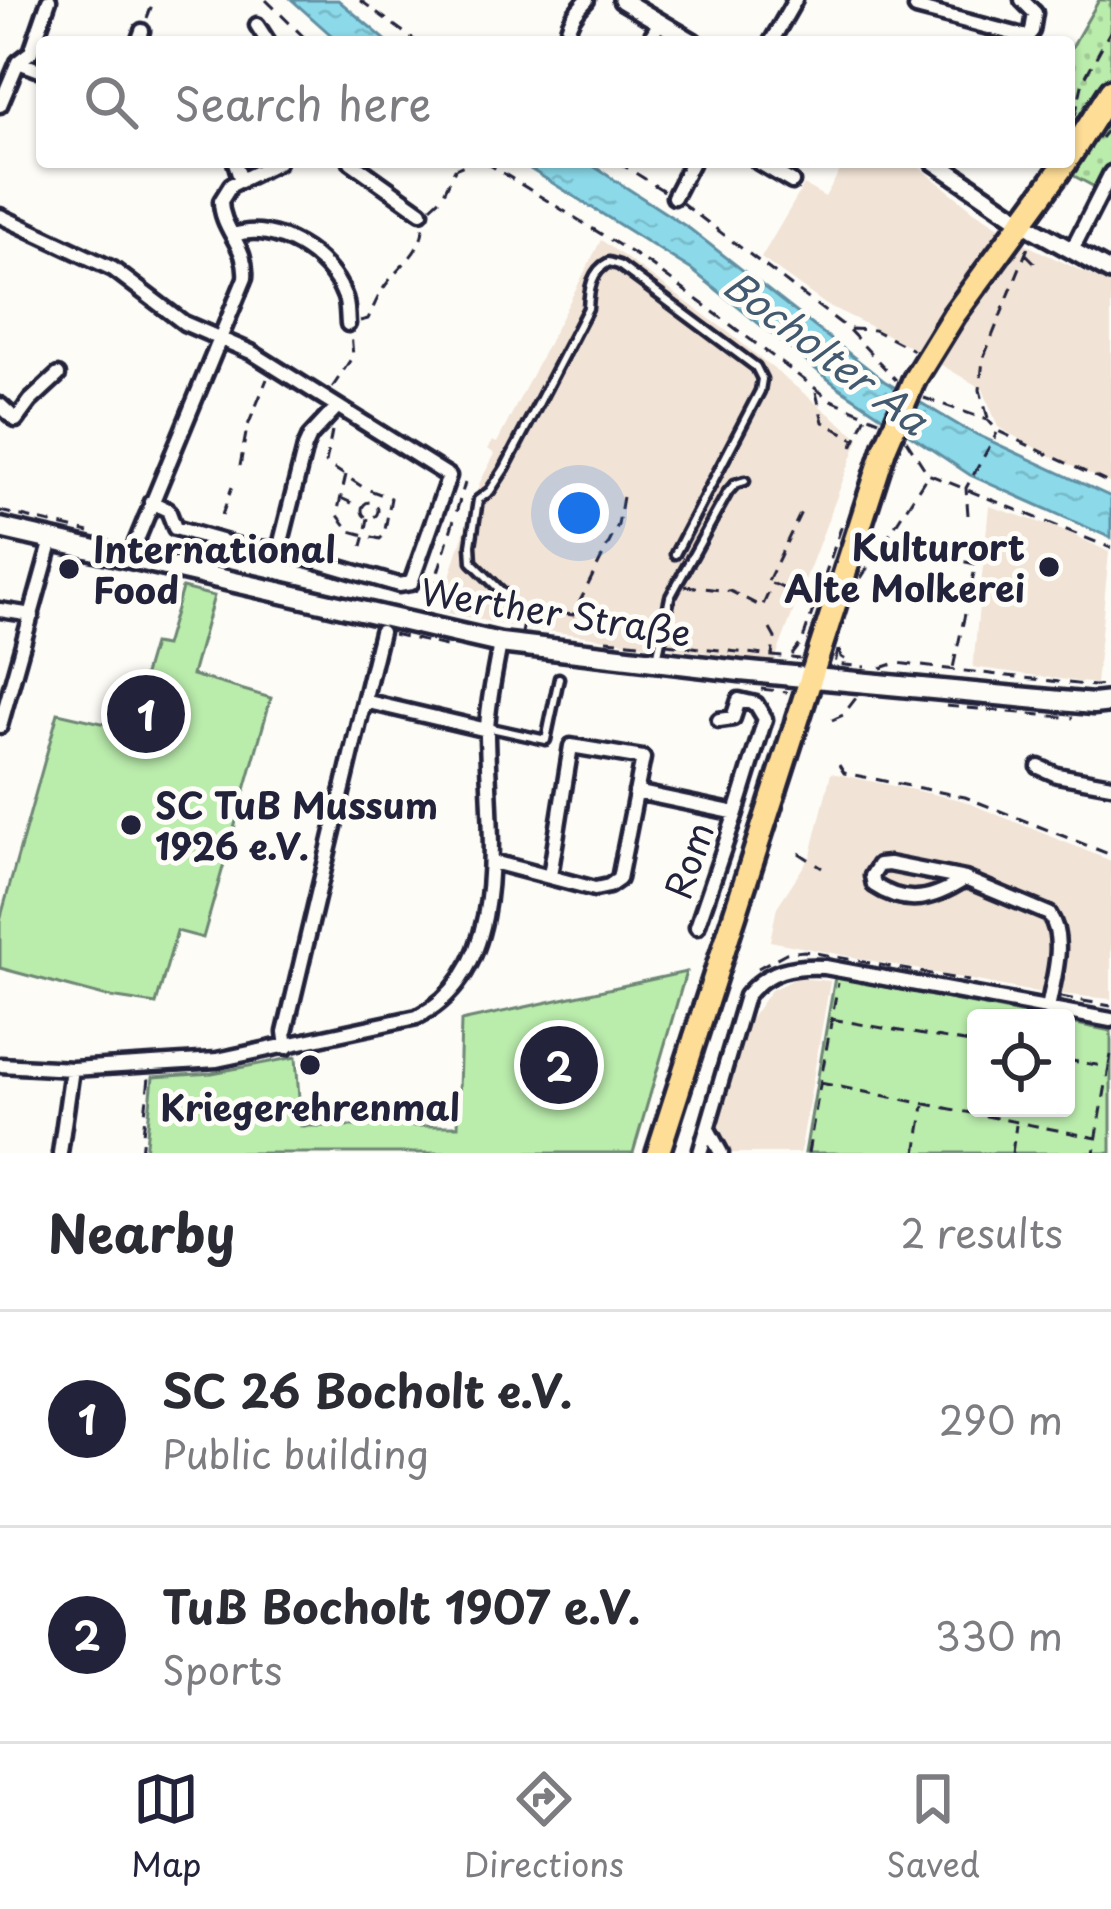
<!DOCTYPE html>
<html lang="en">
<head>
<meta charset="utf-8">
<style>
  body { margin:0; font-family:"Playpen Sans",sans-serif; background:#f2f2f3; color:#2b2b33 }
  .controls { position:absolute; right:36px; bottom:36px; display:grid; overflow:hidden; border-radius:12px; box-shadow:0 3px 9px #0004 }
  .controls button { width:108px; height:108px; display:grid; place-items:center; padding:0; border:0; border-bottom:3px solid #e1e1e2; background:#fff; color:#2b2b33; font:60px sans-serif }
  .you { position:absolute; left:579px; top:513px; width:42px; height:42px; margin:-30px; border:9px solid #fff; border-radius:50%; background:#1a73e8; box-shadow:0 0 0 18px #1a73e833 }
  .badge { display:grid; place-items:center; width:78px; height:78px; border-radius:50%; background:#22223b; color:#fff; font-size:39px; font-weight:700 }
  .pin { position:absolute; translate:-50% -50%; border:6px solid #fff; box-shadow:0 3px 12px #0006 }
  .list { margin:0; padding:0; list-style:none }
  h2 { display:flex; justify-content:space-between; align-items:center; height:156px; margin:0; padding:0 48px; font-size:51px }
  h2 small { font-size:39px; font-weight:400; color:#7c7c81 }
  .list li { display:grid; grid-template-columns:78px 1fr auto; gap:36px; align-items:center; box-sizing:border-box; height:216px; padding:0 48px; border-top:3px solid #e1e1e2 }
  .list b { display:block; font-size:45px; white-space:nowrap }
  .list p { margin:0; font-size:39px; white-space:nowrap; color:#7c7c81 }
  .list em { font-size:39px; font-style:normal; color:#7c7c81 }
  .icon { flex:none; width:66px; height:66px; fill:none; stroke:currentColor; stroke-width:2; stroke-linecap:round; stroke-linejoin:round }
  .map { position:relative; flex:none; width:1111px; height:1153px; overflow:hidden }
  .search { position:absolute; background:#fff; box-shadow:0 3px 9px #0004; left:36px; right:36px; top:36px; height:132px; display:flex; align-items:center; gap:30px; box-sizing:border-box; padding:0 42px; border-radius:12px; color:#7c7c81; font-size:45px }
  .sheet { height:588px; background:#fff }
  nav { display:flex; justify-content:space-around; align-items:center; box-sizing:border-box; height:168px; border-top:3px solid #e1e1e2; background:#fff; font-size:33px; color:#7c7c81 }
  nav a { display:grid; justify-items:center; gap:6px }
  nav .on { color:#22223b }
  .map>svg:first-child { display:block }
  .built { fill:#f1e3d5 }
  .grass { fill:url(#grass-dots); stroke:#6e8774; stroke-width:3 }
  .garden { fill:#baecac; stroke:#6e8774; stroke-width:3 }
  .water { fill:url(#water-ripples); stroke:#6190a3; stroke-width:3 }
  .lines { fill:none; stroke-linecap:round; stroke-linejoin:round }
  .service-casing { stroke:#22223b; stroke-width:15 }
  .minor-casing { stroke:#22223b; stroke-width:21 }
  .tertiary-casing { stroke:#22223b; stroke-width:24 }
  .secondary-casing { stroke:#22223b; stroke-width:27 }
  .primary-casing { stroke:#22223b; stroke-width:30 }
  .path { stroke:#22223b; stroke-width:3; stroke-dasharray:12 9; stroke-linecap:butt }
  .service { stroke:#fdfcf7; stroke-width:6 }
  .minor { stroke:#fdfcf7; stroke-width:12 }
  .tertiary { stroke:#fdfcf7; stroke-width:15 }
  .secondary { stroke:#fdfcf7; stroke-width:18 }
  .primary { stroke:#fedd96; stroke-width:21 }
  .primary-bridge-casing { stroke:#22223b; stroke-width:30; stroke-linecap:butt }
  .primary-bridge { stroke:#fedd96; stroke-width:21 }
  .poi-dot { fill:#22223b; stroke:#fdfcf7; stroke-width:4.5 }
  .labels { text-anchor:middle; dominant-baseline:central; stroke-width:10; stroke-linejoin:round; paint-order:stroke }
  .poi-label { font-size:36px; font-weight:bold; fill:#22223b; stroke:#fdfcf7; text-anchor:start }
  .street-label { font-size:36px; fill:#22223b; stroke:#fdfcf7 }
  .water-label { font-size:39px; font-style:italic; fill:#42596f; stroke:#fdfcf7 }
</style>
</head>
<body>
<div class="map">
<svg width="1111" height="1153" viewBox="0 0 1111 1153">
  <defs>
    <pattern id="grass-dots" width="8" height="8" patternUnits="userSpaceOnUse" patternTransform="scale(3)"><rect width="8" height="8" fill="#baecac"/><path d="M2 2h.1M6 6h.1" fill="none" stroke="#a0ca95" stroke-width="1.8" stroke-linecap="round"/></pattern>
    <pattern id="water-ripples" width="26" height="14" patternUnits="userSpaceOnUse" patternTransform="scale(3)"><rect width="26" height="14" fill="#8bd9e9"/><path d="M2 4q2-2 4 0t4 0M15 11q2-2 4 0t4 0" fill="none" stroke="#78bac9"/></pattern>
  </defs>
  <rect width="100%" height="100%" fill="#fdfcf7"/>
  <filter id="ink" filterUnits="userSpaceOnUse"><feTurbulence type="fractalNoise" baseFrequency=".00833" numOctaves="2"/><feDisplacementMap in="SourceGraphic" scale="24" xChannelSelector="R" yChannelSelector="G"/><feConvolveMatrix kernelMatrix="1 2 1 2 8 2 1 2 1" color-interpolation-filters="sRGB"/></filter>
  <g filter="url(#ink)">
    <path class="built" d="M845,162H913L974,211L1033,248L1111,285V484L1048,455L998,427L983,389L898,340L825,304L761,258L804,185L825,197Z
      M601,240L728,332L859,438L774,662L505,625L439,611L480,482L495,454L488,449L492,441L497,443Z
      M989,506L1063,530L1109,552L1096,684L973,667Z
      M831,773L961,800L1111,861V999L1029,991L770,941L777,907L811,855Z
      M797,978L830,981L800,1153H727L716,1129L749,1021L771,990Z"/>
    <path class="grass" d="M1099,0H1111V179L1104,192L1048,162H1069V122L1074,107L1069,104V52Z"/>
    <path class="garden" d="M182,588L214,596L192,675L271,698L203,938L177,931L156,1004L104,996L0,968V920L58,713L128,729L153,644L165,646Z
      M686,972L633,1153H145L153,1077L212,1073L296,1057L301,1126H458L461,1021Z
      M835,977L1045,1018H976V1108H1066V1022L1111,1031V1153H805Z"/>
    <path class="water" d="M292,0H338L388,42H339Z
      M519,162H587L690,229L884,381L965,429L1111,497V538L970,475L838,387L692,270Z"/>
    <g class="lines">
      <defs>
        <path id="service" d="M505,595L472,562L471,545L478,500L490,491L505,468L588,308C589,290 591,271 609,262L619,265L756,367L762,379L760,391L675,554
          M657,659L670,597L728,492L735,484L745,481
          M491,728L546,740L559,678"/>
        <path id="minor" d="M916,8L1027,37L1032,31L1035,13L1022,0
          M257,25L268,42
          M138,42L142,31
          M568,42C564,26 576,11 587,0
          M648,42L660,22
          M771,42L795,0
          M18,62L31,52L49,0
          M0,105L18,62L42,71
          M235,162L241,181
          M351,162L421,212
          M758,162L792,182
          M674,197L692,162
          M0,216L113,269L184,323L251,352L449,476L411,583L399,585L279,550
          M234,235C275,221 329,255 344,295C348,303 347,315 348,324
          M1072,250L1111,173
          M0,405L16,420L30,401L58,375
          M151,502L168,510L175,528L242,547L279,550L305,447L310,436L337,407
          M130,557L245,278C248,246 221,230 221,201L231,185L278,162
          M0,610L32,615
          M364,701L381,632
          M0,726L52,540
          M1039,767L1057,775L1111,785
          M636,792L736,813L765,719L756,704L739,700L733,718L719,720
          M493,862L595,889L609,886L619,879L643,758L571,746L550,876
          M965,879C934,899 907,907 874,885L872,876L879,865L889,864L965,879L1049,914C1067,940 1053,979 1048,1009
          M697,927L736,813
          M287,1047L285,1032L364,701L487,730
          M0,1065L72,1069L217,1060L417,1017C514,968 488,825 487,735C487,705 495,673 500,643
          M708,1129L721,1153
          M60,1153L72,1069
          M700,1153L746,996C767,970 793,965 825,967L1111,1020"/>
        <path id="tertiary" d="M622,0L693,42
          M935,162L1035,230L1111,272"/>
        <path id="secondary" d="M0,528L500,643L740,671L1093,704L1111,702"/>
        <path id="primary" d="M1069,157L1111,91
          M914,380L954,315L1066,162
          M658,1153L885,448"/>
      </defs>
      <use href="#service" class="service-casing"/>
      <use href="#minor" class="minor-casing"/>
      <use href="#tertiary" class="tertiary-casing"/>
      <use href="#secondary" class="secondary-casing"/>
      <use href="#primary" class="primary-casing"/>
      <path class="path" d="M266,0L309,42
        M360,0L417,42
        M147,18L154,0
        M1075,116L1083,81L1111,30
        M1101,138L1111,125
        M485,162L648,263L831,400L879,420
        M618,162L664,191
        M682,203L848,329L896,380
        M431,207L442,197L455,169L471,162
        M1026,254L1035,263
        M360,321L368,319C374,306 379,293 388,282C402,263 425,250 423,222
        M850,329L874,330L913,350
        M332,388L353,356L351,333
        M816,392L823,422L855,439
        M924,398L988,420L998,431L1111,484
        M988,418L980,390L983,359L1031,240
        M332,431L326,463L364,488L391,498L384,535L380,539L365,535L362,546
        M906,440L928,474L1111,548
        M852,447L866,416
        M240,466L247,428L267,379
        M346,475L337,514L350,531L365,535L368,518
        M341,498L360,507
        M362 510a8 8 0 1 1 16 0a8 8 0 1 1-16 0Z
        M0,511L89,532
        M222,515L232,487
        M968,515L966,488L997,433
        M947,537L944,558L976,564L953,668
        M861,578L927,476
        M768,581L802,510
        M774,584L789,591
        M685,586L730,591L762,607L773,583
        M426,612L465,483
        M641,618L651,637
        M770,629L775,638L772,655
        M522,633L527,608L573,615L618,525L624,491
        M393,634L454,648
        M606,640L651,644
        M666,644L800,659
        M838,650L835,664L865,667
        M839,650L841,657L852,664
        M792,655L802,642L844,519
        M881,668L896,663L1094,686L1111,685
        M761,689L787,692
        M946,706L1073,718
        M832,720L843,715L856,698
        M839,765L844,773L965,797L1111,855
        M799,853L822,868
        M758,968L786,953L804,951L969,981
        M1061,997L1111,1006
        M831,1019L976,1044
        M1066,1060L1109,1067L1094,1153
        M1109,1065L1111,1055
        M820,1083L1097,1138
        M141,1153L149,1077
        M808,1153L838,983
        M916,1153L924,1106
        M1012,1153L1016,1125"/>
      <use href="#service" class="service"/>
      <use href="#minor" class="minor"/>
      <use href="#tertiary" class="tertiary"/>
      <use href="#secondary" class="secondary"/>
      <use href="#primary" class="primary"/>
      <defs>
        <path id="primary-bridge" d="M885,448L914,380"/>
      </defs>
      <use href="#primary-bridge" class="primary-bridge-casing"/>
      <use href="#primary-bridge" class="primary-bridge"/>
    </g>
  </g>
  <g class="poi-dot">
    <circle cx="1049" cy="567" r="12"/>
    <circle cx="69" cy="569" r="12"/>
    <circle cx="131" cy="825" r="12"/>
    <circle cx="310" cy="1065" r="12"/>
  </g>
  <g class="labels">
    <g class="poi-label">
      <text x="1025" y="546" text-anchor="end">Kulturort<tspan x="1025" dy="41">Alte Molkerei</tspan></text>
      <text x="93" y="548">International<tspan x="93" dy="41">Food</tspan></text>
      <text x="155" y="804">SC TuB Mussum<tspan x="155" dy="41">1926 e.V.</tspan></text>
      <text x="310" y="1106" text-anchor="middle">Kriegerehrenmal</text>
    </g>
    <g class="street-label">
      <text transform="translate(556 611) rotate(9)">Werther Straße</text>
      <text transform="translate(688 860) rotate(-71)">Rom</text>
    </g>
    <g class="water-label">
      <text transform="translate(827 351) rotate(37)">Bocholter Aa</text>
    </g>
  </g>
</svg>
<div class="controls">
<button><svg class="icon" aria-label="locate" viewBox="0 0 24 24"><circle cx="12" cy="12" r="6"/><path d="M12 2v4M12 18v4M2 12h4M18 12h4"/></svg></button>
</div>
<div class="you"></div>
<div class="pin badge" style="left:146px;top:714px">1</div>
<div class="pin badge" style="left:559px;top:1065px">2</div>
<div class="search"><svg class="icon" aria-label="search" viewBox="0 0 24 24"><circle cx="10" cy="10" r="6"/><path d="M15 15l6 6"/></svg>Search here</div>
</div>
<section class="sheet">
<h2>Nearby<small>2 results</small></h2>
<ul class="list">
<li><span class="badge">1</span><div><b>SC 26 Bocholt e.V.</b><p>Public building</p></div><em>290 m</em></li>
<li><span class="badge">2</span><div><b>TuB Bocholt 1907 e.V.</b><p>Sports</p></div><em>330 m</em></li>
</ul>
</section>
<nav>
<a class="on"><svg class="icon" aria-label="map" viewBox="0 0 24 24"><path d="M3 6l6-2 6 2 6-2v14l-6 2-6-2-6 2zM9 4v14M15 6v14"/></svg>Map</a>
<a><svg class="icon" aria-label="directions" viewBox="0 0 24 24"><path d="M12 3l9 9-9 9-9-9zM9 14v-3h6M13 9l2 2-2 2"/></svg>Directions</a>
<a><svg class="icon" aria-label="saved" viewBox="0 0 24 24"><path d="M7 4h10v16l-5-4-5 4z"/></svg>Saved</a>
</nav>
</body>
</html>
